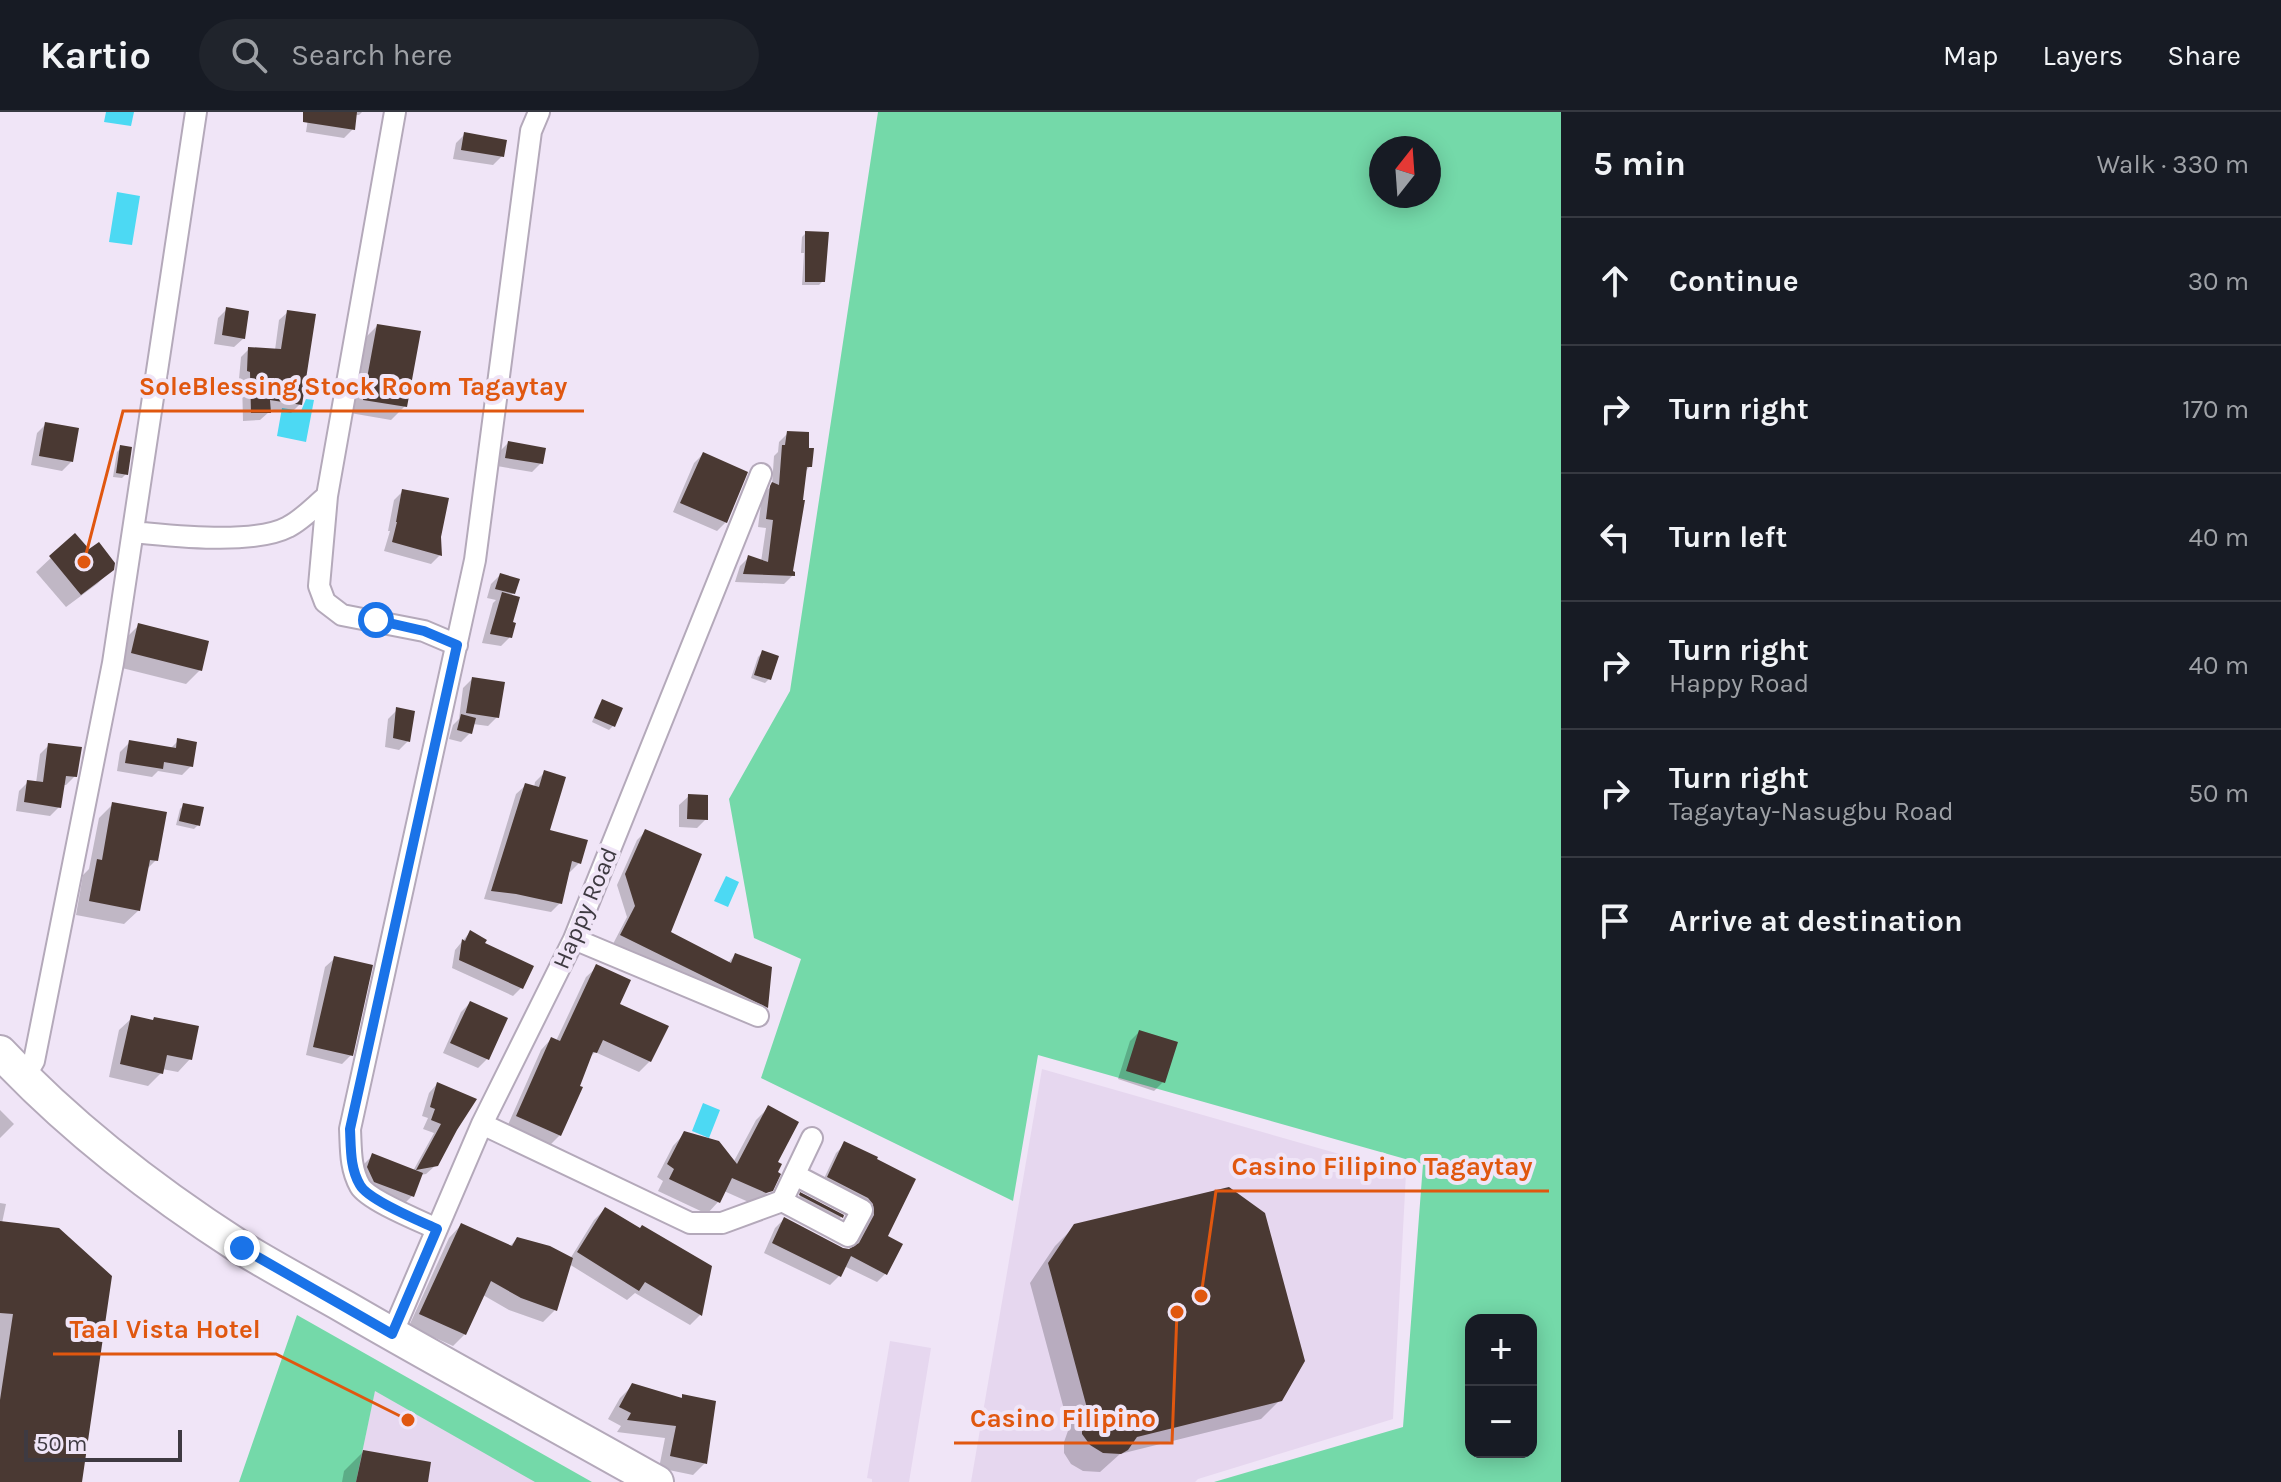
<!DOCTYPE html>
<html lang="en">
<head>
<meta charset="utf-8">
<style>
  body { margin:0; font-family:Karla,sans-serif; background:#20242c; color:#f1f3f6 }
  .controls { position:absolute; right:24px; bottom:24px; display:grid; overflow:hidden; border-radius:16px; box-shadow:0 4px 20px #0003 }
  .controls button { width:72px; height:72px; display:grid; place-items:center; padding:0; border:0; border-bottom:2px solid #363941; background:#171b24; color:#f1f3f6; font:40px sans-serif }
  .compass { position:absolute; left:1369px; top:24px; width:72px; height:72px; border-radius:50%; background:#171b24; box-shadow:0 4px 20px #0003; rotate:17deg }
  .scale { position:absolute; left:24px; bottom:20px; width:158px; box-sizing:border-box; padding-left:8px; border:4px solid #3e3a41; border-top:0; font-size:22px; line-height:28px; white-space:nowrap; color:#3e3a41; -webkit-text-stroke:6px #f0e5f7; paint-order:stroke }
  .stop { position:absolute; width:24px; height:24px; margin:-18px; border:6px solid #1a73e8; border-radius:50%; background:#fff }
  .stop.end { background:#1a73e8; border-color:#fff; box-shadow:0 2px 8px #0008 }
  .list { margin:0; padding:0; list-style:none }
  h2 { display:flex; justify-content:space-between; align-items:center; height:104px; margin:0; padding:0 32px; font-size:34px }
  h2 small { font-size:26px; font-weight:400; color:#9ea1a6 }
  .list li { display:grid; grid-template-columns:52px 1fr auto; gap:24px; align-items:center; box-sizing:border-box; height:128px; padding:0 32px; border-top:2px solid #363941 }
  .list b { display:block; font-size:30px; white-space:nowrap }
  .list p { margin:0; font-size:26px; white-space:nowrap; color:#9ea1a6 }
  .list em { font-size:26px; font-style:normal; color:#9ea1a6 }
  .icon { flex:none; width:44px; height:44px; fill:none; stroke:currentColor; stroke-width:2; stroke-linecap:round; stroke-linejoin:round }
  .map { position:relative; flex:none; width:1561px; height:1370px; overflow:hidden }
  header { display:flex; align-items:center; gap:48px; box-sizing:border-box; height:112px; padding:0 40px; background:#171b24; border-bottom:2px solid #363941 }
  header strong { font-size:38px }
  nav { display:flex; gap:44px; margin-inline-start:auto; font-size:28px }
  .search { width:560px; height:72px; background:#20242c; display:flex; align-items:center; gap:20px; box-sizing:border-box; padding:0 28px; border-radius:44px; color:#9ea1a6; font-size:30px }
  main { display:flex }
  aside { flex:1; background:#171b24 }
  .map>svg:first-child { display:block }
  .built { fill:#e6d7ef }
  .green { fill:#74d9a9; fill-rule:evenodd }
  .water { fill:#4cd9f3 }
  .shadow { fill:#0003 }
  .building { fill:#4a3933 }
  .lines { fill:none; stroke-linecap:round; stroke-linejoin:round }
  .street-casing { stroke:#b4a9ba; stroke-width:24 }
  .primary-casing { stroke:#b4a9ba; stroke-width:36 }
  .street { stroke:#fff; stroke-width:20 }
  .primary { stroke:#fff; stroke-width:32 }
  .route { stroke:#1a73e8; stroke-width:10 }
  .labels { text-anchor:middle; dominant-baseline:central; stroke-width:8; stroke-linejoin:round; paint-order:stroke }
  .street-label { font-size:24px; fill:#3e3a41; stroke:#f0e5f7 }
  .leader { fill:none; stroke:#e0570f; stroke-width:3 }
  .callout-dot { fill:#e0570f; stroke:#f0e5f7; stroke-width:3 }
  .callout-label { font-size:26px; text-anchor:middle; font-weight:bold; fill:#e0570f; stroke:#f0e5f7; stroke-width:8; stroke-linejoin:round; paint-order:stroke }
</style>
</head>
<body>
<header>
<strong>Kartio</strong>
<div class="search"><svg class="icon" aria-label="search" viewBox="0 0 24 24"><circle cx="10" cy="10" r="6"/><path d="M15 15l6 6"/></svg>Search here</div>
<nav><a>Map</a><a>Layers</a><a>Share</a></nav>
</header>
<main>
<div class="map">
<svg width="1561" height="1370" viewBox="0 0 1561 1370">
  <rect width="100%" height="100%" fill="#f0e5f7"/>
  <path class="built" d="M1042,957L1406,1061L1393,1307L1198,1367L1195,1370H971Z
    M890,1229L931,1236L909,1370H872V1367L867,1366Z
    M377,1268L557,1370H356Z"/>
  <path class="green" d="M878,0H1561V1370H1214L1403,1315L1423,1052L1038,943L1013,1089L761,966L801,847L754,826L729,687L790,579ZM1381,36H1429V84H1381ZM1471,1208H1531V1340H1471Z
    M297,1203L592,1370H535L375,1279L356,1370H239Z"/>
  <path class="water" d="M106,0H134L131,14L104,10Z
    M117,80L140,84L132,133L109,130Z
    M306,287L314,288L306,330L277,324L282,296L301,299Z
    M726,764L739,770L728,795L714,789Z
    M703,991L720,998L709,1026L692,1019Z"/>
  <path class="shadow" d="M309,0H362L359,3H355L353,17L344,26L306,20Z
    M465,22L502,44L493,53L453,47L456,31Z
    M806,121L823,169L819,173H802L804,141H801L802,125Z
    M227,197L244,226L234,235L214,232L218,206Z
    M288,200L300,292L291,301L268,297L269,300L260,308L243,309L242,268L239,267L241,245L249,237L275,238L279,208Z
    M377,214L405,294L391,308L350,301L363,228Z
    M46,312L71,350L62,359L31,353L37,321Z
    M788,321L810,354L805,360L790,461L793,463L784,472L735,470L740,454L749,445L761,450L766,416L758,415L762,384L772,373L774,344L778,340L779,330Z
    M508,331L541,351L532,360L497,354L499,340Z
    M121,336L126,362L122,366L113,365L117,340Z
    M703,342L726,410L717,419L673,400L694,351Z
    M403,379L439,424L440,443L431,452L384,439L390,419H388L394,388Z
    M74,424L89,440L112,457L97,472L66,495L36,460Z
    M500,463L514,481L510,484V525L501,534L482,531L493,491L496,488L487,486L491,472Z
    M139,513L200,558L186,572L118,555L125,527Z
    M762,541L769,567L765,571L751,566L758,545Z
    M472,567L497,605L488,614L473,612L470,621L461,630L449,627L453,613L459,607L463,576Z
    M603,590L613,614L609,618L592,610L599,593Z
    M397,598L408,629L399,638L385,635L388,607Z
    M178,629L191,654L182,663L158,659L152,665L117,659L120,640L129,631L170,637Z
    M49,633L75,664L66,673H62L59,695L50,704L16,699L19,679L28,670L36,671L40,642Z
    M544,661L547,719L579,751L570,760L568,759L560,791L551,800L484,787L516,682L526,673L534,676L535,670Z
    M689,684L706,707L697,716L679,715V693Z
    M113,692L156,748L146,758L139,798L124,812L76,803L83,763L89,757L99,706Z
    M184,693L198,713L194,717L176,713L180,697Z
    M646,719L668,821L728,851L735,843L766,895L758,903L613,832L627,805L617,773L637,728Z
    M470,820L521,876L513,884L452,856L455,838Z
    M335,846L351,943L342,952L306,943L325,855Z
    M597,855L650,949L639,960L595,940L589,946L560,1023L549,1034L507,1015L541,938L551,927L556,929L586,865Z
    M470,891L505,907L487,947L478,956L443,941L461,900Z
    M132,906L190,947L178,960L162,957L161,961L148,974L109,965L119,918Z
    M1139,920L1163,970L1154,979L1118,967L1130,929Z
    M437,972L474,988L436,1053L426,1062L420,1063L412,1084L403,1093L358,1065L363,1053L372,1044L413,1059L434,1021L423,1017L428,1006L422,1004L429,981Z
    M768,996L775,1051L771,1077L758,1090L753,1092L724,1079L718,1090L707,1102L658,1079L663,1069L657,1065L673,1034L684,1022L733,1051L756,1008Z
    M0,998L14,1012L0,1026Z
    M845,1032L875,1046L885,1125L886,1161L877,1170L844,1154L839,1164L830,1173L764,1141L775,1116L784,1107L842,1138L853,1137L866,1114L865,1101L820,1075L836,1041Z
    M801,1083L842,1104L832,1114L791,1093Z
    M0,1091L6,1092L2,1111L80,1370H0Z
    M605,1097L700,1203L690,1213L635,1181L627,1188L569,1152L555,1198L543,1210L509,1198L483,1183L465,1222L453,1234L409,1214L449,1126L461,1113L509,1135L517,1127L570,1147L594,1108Z
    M1075,1114L1280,1288L1261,1307L1120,1342L1100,1360L1083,1359L1071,1352L1064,1341V1330L1069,1316L1030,1171L1055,1134Z
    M633,1273L680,1287L683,1284L705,1351L693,1363L659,1356L665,1326L617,1320L621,1314L608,1307L620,1286Z
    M363,1340L426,1370H342L344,1359Z"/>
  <path class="building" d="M303,0H357L355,18L303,10Z
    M464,20L507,28L504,45L461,38Z
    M805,119L829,120L825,170H805Z
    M226,195L249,199L245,227L222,223Z
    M287,198L316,202L302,293L270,288L271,301H251L250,260L247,259L248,235L281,237Z
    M377,212L421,219L407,295L363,288Z
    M45,310L79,316L73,350L39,344Z
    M787,319L809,320V336H814L812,355H807L803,388H805L793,459L795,460V464L743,462L748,443L768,450L773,408L766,407L770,374L772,370L779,373L782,333H785Z
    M508,329L546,336L543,352L505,346Z
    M120,333L132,335L128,363L116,361Z
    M703,340L748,360L727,411L680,391Z
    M402,377L449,386L441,425L442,444L392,430L397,410H396Z
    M75,421L89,437L99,430L115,451L114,458L81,483L49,444Z
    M500,461L520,467L515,482L495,477Z
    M502,480L520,485L513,510L516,511L512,526L490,522Z
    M138,511L209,529L202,559L131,541Z
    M762,538L779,544L771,568L754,563Z
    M472,565L505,570L499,606L466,601Z
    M602,587L623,596L615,615L594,606Z
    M396,595L415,599L410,630L393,626Z
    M461,602L476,606L472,622L457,618Z
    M177,626L197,630L193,655L164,650L163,657L125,651L129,628L176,636Z
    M48,631L82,635L77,665L66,664L61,696L24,690L27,668L43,670Z
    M544,658L566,665L550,718L588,728L581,752L572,749L562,792L516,782L491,779L525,671L539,675Z
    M688,682L708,683V708L687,707Z
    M112,690L167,700L158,749L150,748L140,799L89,789L97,747L102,748Z
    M183,691L204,695L200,714L179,709Z
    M645,717L702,742L671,820L731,851L735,841L772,855L768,896L620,823L635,794L625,762Z
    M470,818L487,828L485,831L534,854L523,877L459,848L462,827L465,829Z
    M334,844L373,853L353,944L313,935Z
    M596,852L631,868L620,892L669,914L651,950L603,928L597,941L593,940L580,974L583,975L561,1024L516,1004L551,925L560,929Z
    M470,889L508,906L489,948L450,931Z
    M131,903L153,908L154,905L199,914L192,948L167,943L163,962L120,952Z
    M1139,918L1178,930L1165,971L1126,959Z
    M437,970L477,987L457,1018L438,1054L416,1058L441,1012L431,1008L435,997L430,995Z
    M768,993L799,1010L778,1050L782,1052L778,1060L781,1062L773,1079L766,1081L732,1066L720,1091L669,1067L674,1057L667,1052L684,1019L719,1029L737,1052Z
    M844,1029L878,1045L877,1047L916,1067L888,1124L903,1132L887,1163L851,1144L841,1165L772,1131L784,1105L843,1136L849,1137L859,1131L874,1103L873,1092L868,1086L827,1065Z
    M372,1041L423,1061L414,1085L374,1070L367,1055Z
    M1229,1075L1265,1101L1305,1249L1282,1289L1137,1325L1128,1338L1121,1342L1103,1341L1090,1333L1082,1322V1310L1087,1296L1048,1151L1074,1112Z
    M800,1080L844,1103L843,1106L799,1083Z
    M605,1095L640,1116L642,1113L712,1154L702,1204L645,1170L639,1179L577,1140Z
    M0,1109L59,1116L112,1164L82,1370H0V1288L13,1202L0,1201Z
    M461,1111L512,1134L517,1125L550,1134L573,1146L557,1199L521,1186L491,1169L466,1223L419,1202Z
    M632,1271L682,1286V1282L716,1289L707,1352L670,1344L676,1314L627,1308L631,1301L619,1295Z
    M363,1338L431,1350L428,1370H356Z"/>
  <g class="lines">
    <defs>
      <path id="street" d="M395,0L327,384L319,474L325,490L342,503L424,519L457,533
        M134,420C172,424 254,433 288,415C302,408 315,394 327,384
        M574,827L758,904
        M24,966L34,949L113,551L196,0
        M482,1012L690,1111H722L782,1089L812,1026
        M782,1089L848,1124L862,1098L795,1063
        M437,1117C420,1109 368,1088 360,1074C350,1056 351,1037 350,1017L475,448L531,19L539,0
        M392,1222L482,1012L574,827L761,362"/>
      <path id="primary" d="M0,940C70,1015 153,1079 240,1135C274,1156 310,1175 345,1195C448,1255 553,1311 657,1370"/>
    </defs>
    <use href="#street" class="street-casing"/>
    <use href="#primary" class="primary-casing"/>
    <use href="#street" class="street"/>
    <use href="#primary" class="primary"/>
  </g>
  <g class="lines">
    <path class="route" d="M242,1136L392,1222L437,1117C420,1109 368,1088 360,1073C350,1056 351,1037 350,1017L457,533L424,519L376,508"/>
  </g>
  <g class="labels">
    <g class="street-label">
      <text transform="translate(585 796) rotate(-67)">Happy Road</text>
    </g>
  </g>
  <path class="leader" d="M84 450L123 299H584M1201 1184L1216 1079H1549M408 1308L276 1242H53M1177 1200L1172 1331H954"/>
  <g class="callout-dot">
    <circle cx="84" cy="450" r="8"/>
    <circle cx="1201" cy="1184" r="8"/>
    <circle cx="408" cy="1308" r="8"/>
    <circle cx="1177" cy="1200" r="8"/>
  </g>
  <g class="callout-label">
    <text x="353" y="283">SoleBlessing Stock Room Tagaytay</text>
    <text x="1382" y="1063">Casino Filipino Tagaytay</text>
    <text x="165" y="1226">Taal Vista Hotel</text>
    <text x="1063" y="1315">Casino Filipino</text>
  </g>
</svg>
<div class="controls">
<button>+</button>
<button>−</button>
</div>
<svg class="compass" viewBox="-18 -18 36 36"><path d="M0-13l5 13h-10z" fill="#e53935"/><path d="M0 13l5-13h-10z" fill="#9ea1a6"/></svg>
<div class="scale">50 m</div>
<div class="stop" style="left:376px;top:508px"></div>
<div class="stop end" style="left:242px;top:1136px"></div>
</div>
<aside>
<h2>5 min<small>Walk · 330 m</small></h2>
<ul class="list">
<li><svg class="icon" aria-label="ahead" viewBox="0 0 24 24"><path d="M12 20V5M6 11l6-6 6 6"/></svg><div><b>Continue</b></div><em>30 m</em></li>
<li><svg class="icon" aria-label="right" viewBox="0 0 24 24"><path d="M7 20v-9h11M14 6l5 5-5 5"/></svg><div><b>Turn right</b></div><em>170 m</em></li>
<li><svg class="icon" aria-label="left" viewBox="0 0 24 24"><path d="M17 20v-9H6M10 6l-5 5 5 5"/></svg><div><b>Turn left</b></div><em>40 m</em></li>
<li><svg class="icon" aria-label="right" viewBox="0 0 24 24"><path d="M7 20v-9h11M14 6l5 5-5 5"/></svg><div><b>Turn right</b><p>Happy Road</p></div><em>40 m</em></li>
<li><svg class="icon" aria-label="right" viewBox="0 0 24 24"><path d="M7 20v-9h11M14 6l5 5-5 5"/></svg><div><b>Turn right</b><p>Tagaytay-Nasugbu Road</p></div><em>50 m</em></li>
<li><svg class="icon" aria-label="arrive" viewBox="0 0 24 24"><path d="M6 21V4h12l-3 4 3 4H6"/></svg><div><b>Arrive at destination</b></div></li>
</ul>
</aside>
</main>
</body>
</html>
